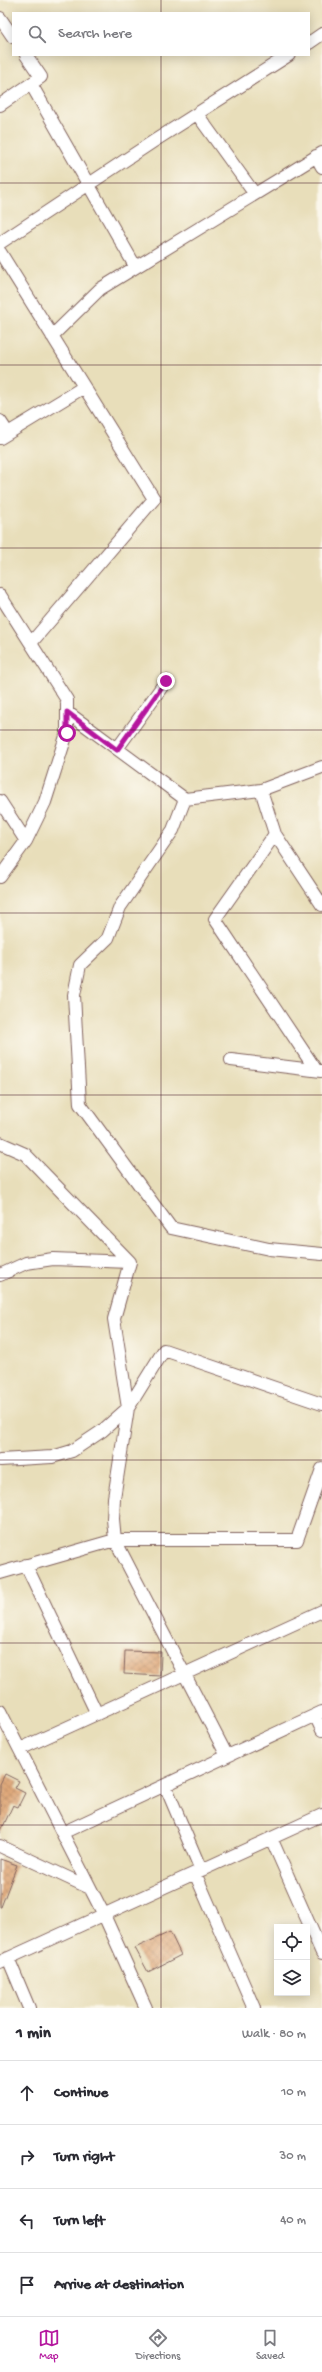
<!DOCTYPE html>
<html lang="en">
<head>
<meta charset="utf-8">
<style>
  body { margin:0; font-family:"Gochi Hand",sans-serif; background:#f2f2f3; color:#2b2b33 }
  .controls { position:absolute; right:12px; bottom:12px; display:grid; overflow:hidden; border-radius:0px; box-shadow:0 2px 10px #0003 }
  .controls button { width:36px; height:36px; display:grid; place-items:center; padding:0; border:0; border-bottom:1px solid #e1e1e2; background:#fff; color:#2b2b33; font:20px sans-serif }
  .stop { position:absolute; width:12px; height:12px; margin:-9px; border:3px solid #b5179e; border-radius:50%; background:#fff }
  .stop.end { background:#b5179e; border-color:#fff; box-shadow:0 1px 4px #0008 }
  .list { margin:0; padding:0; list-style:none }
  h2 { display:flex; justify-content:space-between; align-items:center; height:52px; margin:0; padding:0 16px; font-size:17px }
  h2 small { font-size:13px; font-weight:400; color:#7c7c81 }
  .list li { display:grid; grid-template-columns:26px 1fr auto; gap:12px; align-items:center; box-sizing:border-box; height:64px; padding:0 16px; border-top:1px solid #e1e1e2 }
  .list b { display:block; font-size:15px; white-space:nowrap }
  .list em { font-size:13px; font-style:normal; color:#7c7c81 }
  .icon { flex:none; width:22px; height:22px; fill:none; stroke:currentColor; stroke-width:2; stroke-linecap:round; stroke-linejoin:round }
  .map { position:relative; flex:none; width:322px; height:2008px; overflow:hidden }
  .search { position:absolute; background:#fff; box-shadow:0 2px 10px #0003; left:12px; right:12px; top:12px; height:44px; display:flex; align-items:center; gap:10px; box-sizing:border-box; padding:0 14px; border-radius:0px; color:#7c7c81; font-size:15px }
  .sheet { height:308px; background:#fff }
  nav { display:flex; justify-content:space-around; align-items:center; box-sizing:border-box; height:56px; border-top:1px solid #e1e1e2; background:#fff; font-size:11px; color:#7c7c81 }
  nav a { display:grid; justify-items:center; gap:2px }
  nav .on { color:#b5179e }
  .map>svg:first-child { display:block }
  .building { fill:url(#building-cross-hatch) }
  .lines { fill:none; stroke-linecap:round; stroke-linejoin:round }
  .street-casing { stroke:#81625d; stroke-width:14 }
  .street { stroke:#fff; stroke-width:12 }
  .route { stroke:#b5179e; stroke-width:5 }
  .grid { fill:none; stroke:#4a1f2b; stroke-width:1; stroke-opacity:0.55 }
</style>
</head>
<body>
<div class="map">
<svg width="322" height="2008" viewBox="0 0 322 2008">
  <defs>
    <pattern id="building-cross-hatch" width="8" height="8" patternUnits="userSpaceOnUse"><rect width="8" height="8" fill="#dc9f6c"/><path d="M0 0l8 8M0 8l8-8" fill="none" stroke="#b48159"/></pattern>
  </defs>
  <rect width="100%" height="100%" fill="#fbf7ec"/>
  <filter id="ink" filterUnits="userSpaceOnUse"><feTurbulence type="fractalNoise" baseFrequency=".025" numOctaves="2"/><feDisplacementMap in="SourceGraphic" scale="8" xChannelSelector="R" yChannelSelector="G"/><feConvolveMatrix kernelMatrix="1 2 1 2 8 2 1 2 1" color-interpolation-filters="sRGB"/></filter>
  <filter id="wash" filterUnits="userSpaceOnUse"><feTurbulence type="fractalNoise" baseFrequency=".012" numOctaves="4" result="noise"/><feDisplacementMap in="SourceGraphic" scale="16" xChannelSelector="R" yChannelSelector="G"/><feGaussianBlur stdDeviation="0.9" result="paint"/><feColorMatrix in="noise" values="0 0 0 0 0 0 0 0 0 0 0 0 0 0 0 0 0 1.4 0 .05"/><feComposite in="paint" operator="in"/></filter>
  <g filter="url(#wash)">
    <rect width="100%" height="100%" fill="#e8deba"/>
    <g id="blocks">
      <path class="building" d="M125,1651L161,1652L160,1676L124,1674Z
        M5,1774L19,1781L15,1788L25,1793L18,1807L13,1805L0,1833V1784Z
        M0,1859L17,1865L1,1907H0Z
        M170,1932L181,1955L148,1972L135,1948Z"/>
    </g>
  </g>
  <g filter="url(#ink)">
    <use href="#blocks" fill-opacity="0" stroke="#81625d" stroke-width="1"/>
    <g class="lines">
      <defs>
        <path id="street" d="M0,18L13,37
          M309,43L322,34
          M31,84L135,266
          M0,105L41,77L26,55
          M197,114L254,193
          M316,156L322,167
          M0,243L154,141L289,55
          M0,252L154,499L31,643
          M52,336L100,289L322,153
          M0,421L8,433
          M0,438L84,387
          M0,595L67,700V733L45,802L26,841L0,877
          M67,712L185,799L261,790L322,767
          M117,749L166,681
          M261,790L275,834L322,905
          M185,799L173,830L120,907L108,938L80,965L74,995L80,1104L171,1228L269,1249L322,1254
          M0,801L26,841
          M275,834L215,919L316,1070
          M231,1060L321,1071
          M0,1143L25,1154L130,1262
          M130,1262L114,1319L128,1408L114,1498L113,1519L115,1540L227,1756
          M0,1275L26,1263L53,1259L130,1262
          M0,1460L52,1457L72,1451L102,1431L128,1408L164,1350L322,1404
          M26,1565L97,1714
          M0,1573L115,1540H297L322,1469
          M0,1711L104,1915L146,2008
          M315,1715L322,1730
          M20,1749L322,1611
          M165,1785L201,1870
          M62,1833L322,1712
          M271,1838L322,1953
          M0,1846L90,1888
          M195,1873L254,2008
          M8,1958L29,2008
          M0,1962L322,1815"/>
      </defs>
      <use href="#street" class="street-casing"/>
      <use href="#street" class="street"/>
    </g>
  </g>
  <g class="lines" filter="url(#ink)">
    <path class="route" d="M67,733V712L117,750L166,681"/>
  </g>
  <path class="grid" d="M161,0V13M161,55V2008M0,183H322M0,365H322M0,548H322M0,730H322M0,913H322M0,1095H322M0,1278H322M0,1460H322M0,1643H322M0,1825H322"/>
</svg>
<div class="controls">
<button><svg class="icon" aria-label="locate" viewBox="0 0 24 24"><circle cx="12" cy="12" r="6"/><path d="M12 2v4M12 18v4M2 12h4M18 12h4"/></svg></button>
<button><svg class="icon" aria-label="layers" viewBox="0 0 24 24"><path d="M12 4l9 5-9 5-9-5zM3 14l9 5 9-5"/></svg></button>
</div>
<div class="stop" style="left:67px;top:733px"></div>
<div class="stop end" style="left:166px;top:681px"></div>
<div class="search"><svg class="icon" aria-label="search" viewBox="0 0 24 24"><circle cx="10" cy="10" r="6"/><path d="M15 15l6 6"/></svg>Search here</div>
</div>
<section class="sheet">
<h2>1 min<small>Walk · 80 m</small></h2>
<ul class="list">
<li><svg class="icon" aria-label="ahead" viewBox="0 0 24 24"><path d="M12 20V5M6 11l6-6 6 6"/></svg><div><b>Continue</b></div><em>10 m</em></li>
<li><svg class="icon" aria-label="right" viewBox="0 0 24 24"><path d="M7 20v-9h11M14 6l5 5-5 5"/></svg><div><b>Turn right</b></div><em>30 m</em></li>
<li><svg class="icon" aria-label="left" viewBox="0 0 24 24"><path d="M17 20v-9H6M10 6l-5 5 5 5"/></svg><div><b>Turn left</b></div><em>40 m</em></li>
<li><svg class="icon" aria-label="arrive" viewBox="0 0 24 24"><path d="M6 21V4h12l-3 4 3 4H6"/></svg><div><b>Arrive at destination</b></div></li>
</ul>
</section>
<nav>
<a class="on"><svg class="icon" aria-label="map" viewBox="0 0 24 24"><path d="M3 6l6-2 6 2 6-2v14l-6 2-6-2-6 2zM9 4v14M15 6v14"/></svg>Map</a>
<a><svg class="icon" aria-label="directions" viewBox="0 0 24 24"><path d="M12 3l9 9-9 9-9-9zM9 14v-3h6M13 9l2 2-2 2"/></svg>Directions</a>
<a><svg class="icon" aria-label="saved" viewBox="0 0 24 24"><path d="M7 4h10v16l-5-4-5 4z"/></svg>Saved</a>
</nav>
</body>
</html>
